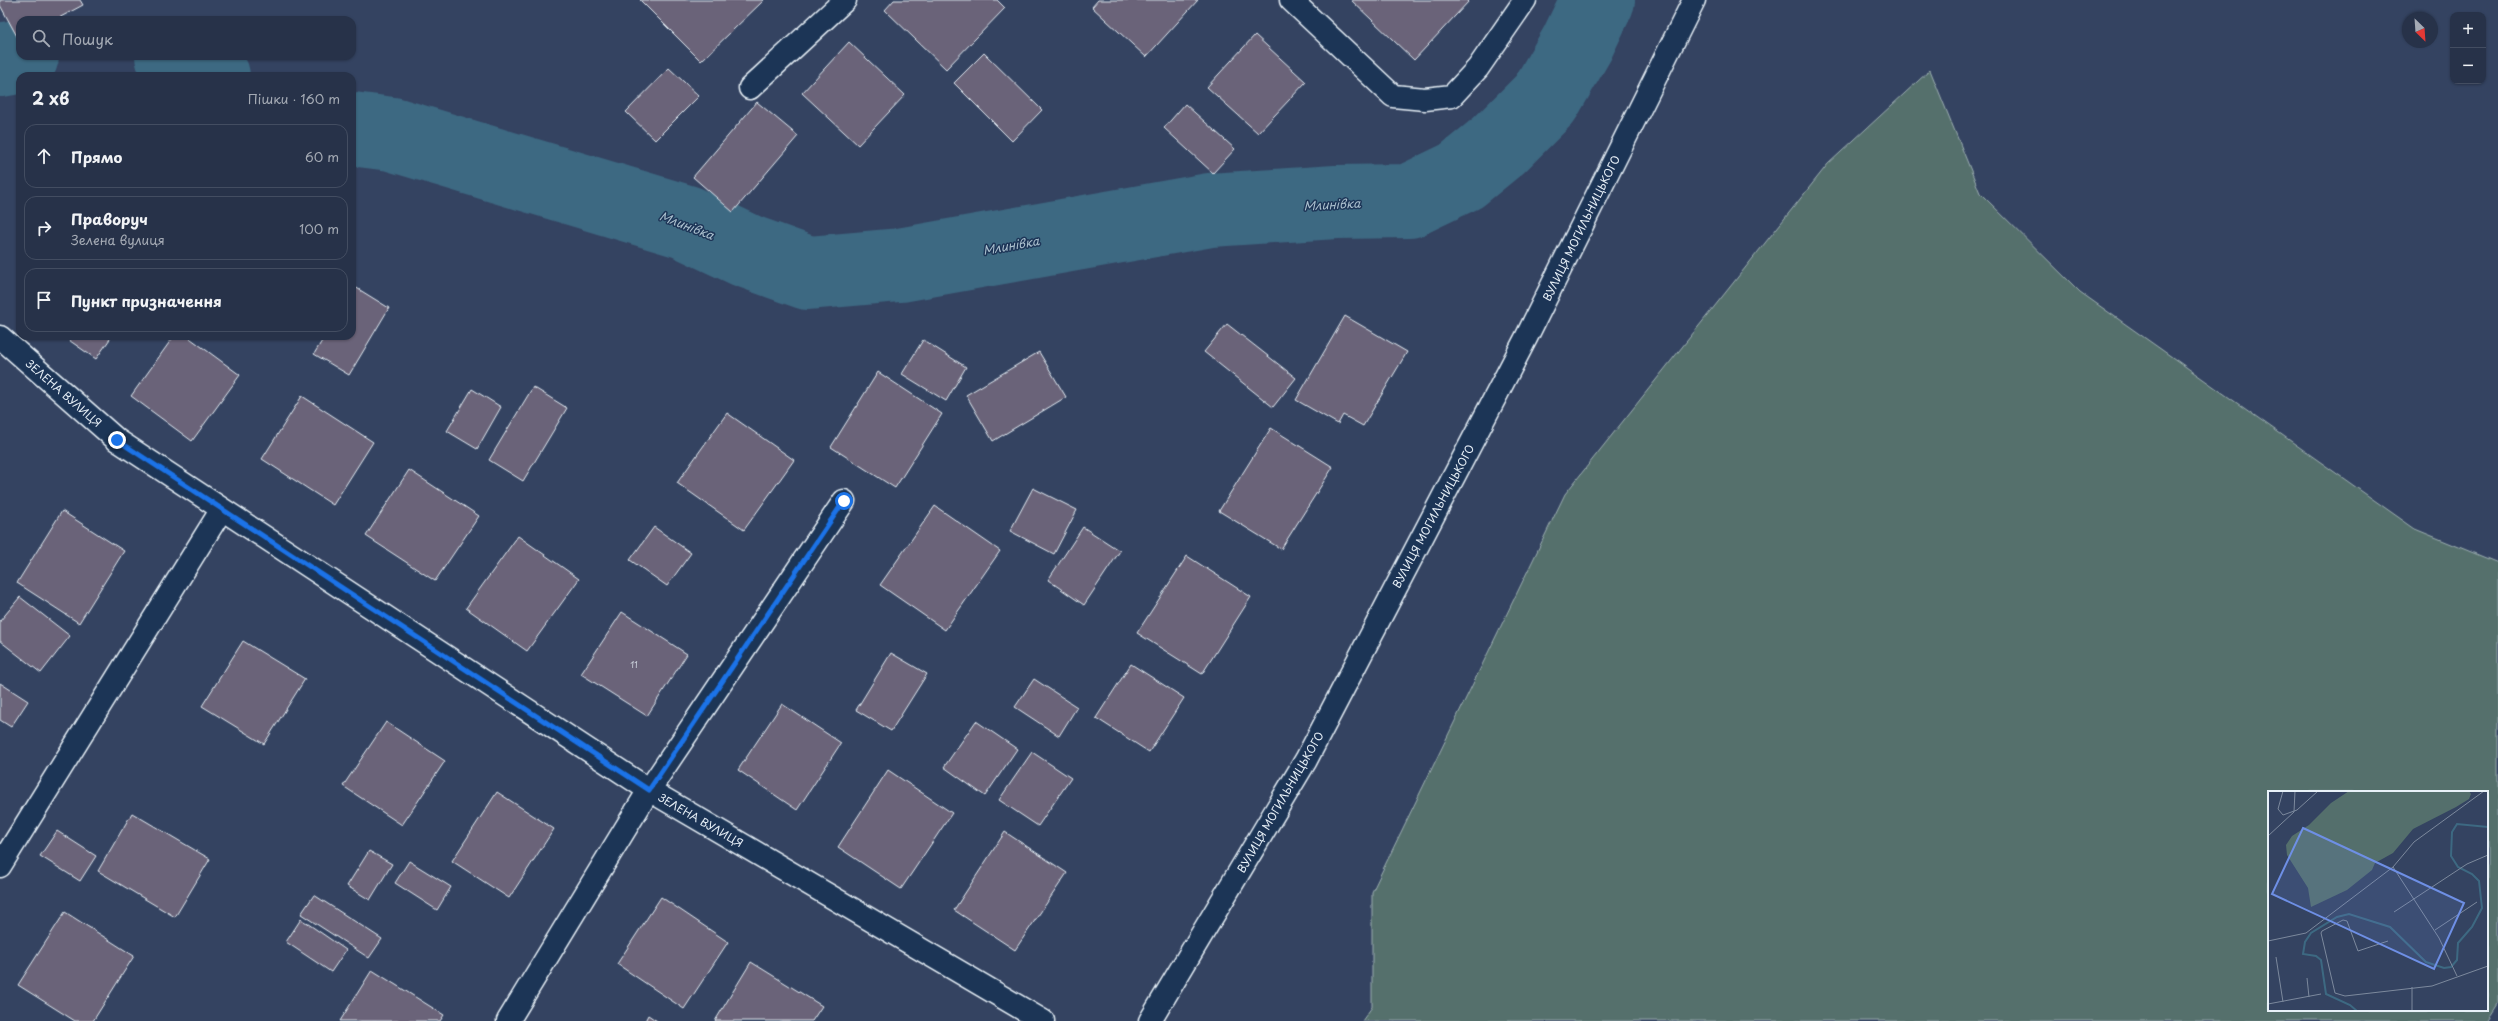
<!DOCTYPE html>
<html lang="uk">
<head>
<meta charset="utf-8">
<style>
  body { margin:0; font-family:"Playpen Sans",sans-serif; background:#333e53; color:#f1f3f6 }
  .controls { position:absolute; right:12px; top:12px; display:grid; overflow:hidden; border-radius:8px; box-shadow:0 1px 3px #0004 }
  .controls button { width:36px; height:36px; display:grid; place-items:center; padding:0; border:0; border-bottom:1px solid #434d61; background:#273249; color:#f1f3f6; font:20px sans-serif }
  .compass { position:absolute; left:2402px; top:12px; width:36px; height:36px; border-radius:50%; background:#273249; box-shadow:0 1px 3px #0004; rotate:155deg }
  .stop { position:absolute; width:12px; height:12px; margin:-9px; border:3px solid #1a73e8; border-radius:50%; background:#fff }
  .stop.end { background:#1a73e8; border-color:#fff; box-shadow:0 1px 4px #0008 }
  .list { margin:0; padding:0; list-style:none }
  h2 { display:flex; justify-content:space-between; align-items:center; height:52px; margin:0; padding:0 16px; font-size:17px }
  h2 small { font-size:13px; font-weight:400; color:#a4aab4 }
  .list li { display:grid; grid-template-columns:26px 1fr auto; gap:12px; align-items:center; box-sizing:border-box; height:64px; margin:0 8px 8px; padding:0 8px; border:1px solid #434d61; border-radius:12px }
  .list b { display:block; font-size:15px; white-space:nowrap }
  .list p { margin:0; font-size:13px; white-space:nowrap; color:#a4aab4 }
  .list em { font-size:13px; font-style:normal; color:#a4aab4 }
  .icon { flex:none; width:22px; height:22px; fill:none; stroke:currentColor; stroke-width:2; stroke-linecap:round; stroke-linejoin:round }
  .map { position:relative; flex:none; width:2498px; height:1021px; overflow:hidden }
  .search { position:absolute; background:#273249; box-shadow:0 1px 3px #0004; left:16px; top:16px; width:340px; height:44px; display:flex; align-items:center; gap:10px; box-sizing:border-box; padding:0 14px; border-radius:12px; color:#a4aab4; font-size:15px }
  .panel { position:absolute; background:#273249; box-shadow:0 1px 3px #0004; left:16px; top:72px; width:340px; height:268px; border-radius:12px }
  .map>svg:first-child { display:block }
  .green { fill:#546f6c; stroke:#9eb0b2; fill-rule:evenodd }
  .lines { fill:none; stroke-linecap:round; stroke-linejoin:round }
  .river { stroke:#3d6982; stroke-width:74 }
  .building { fill:#6a6479; stroke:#e8f1f8 }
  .street-casing { stroke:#e8f1f8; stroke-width:25 }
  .street { stroke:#1d3557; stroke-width:22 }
  .route { stroke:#1a73e8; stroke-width:5 }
  .labels { text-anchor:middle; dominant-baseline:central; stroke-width:3; stroke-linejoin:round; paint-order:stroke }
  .number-label { font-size:9px; fill:#c8ced8 }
  .street-label { font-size:11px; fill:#e8f1f8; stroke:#1d3557 }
  .water-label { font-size:12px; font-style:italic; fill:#acc1cf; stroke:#1d3557 }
  .inset-river { fill:none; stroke:#3d6982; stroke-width:2 }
  .inset-road { fill:none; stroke:#7c899d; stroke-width:1 }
  .view { fill:#6e8fe5; fill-opacity:0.15; stroke:#6e8fe5; stroke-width:2 }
  .inset-edge { fill:none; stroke:#e8f1f8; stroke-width:2 }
</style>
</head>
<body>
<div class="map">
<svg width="2498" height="1021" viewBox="0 0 2498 1021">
  <rect width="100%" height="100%" fill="#344361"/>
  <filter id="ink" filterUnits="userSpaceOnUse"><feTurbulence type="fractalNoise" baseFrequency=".025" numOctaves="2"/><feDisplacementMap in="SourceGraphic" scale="8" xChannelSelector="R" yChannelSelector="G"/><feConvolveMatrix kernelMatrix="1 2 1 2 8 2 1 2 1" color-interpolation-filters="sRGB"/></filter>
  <g filter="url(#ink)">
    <path class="green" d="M1930,70L1980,193L2080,292L2415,529L2498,563V1004L2487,1021H1362L1372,1007V892L1565,494L1828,164ZM2269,792H2487V1010H2269Z"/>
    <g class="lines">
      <path class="river" d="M172,56L213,76
        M0,60L22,56
        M352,129L392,134L686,222L747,251L808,273L900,265L1210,210L1336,202L1409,201L1461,176L1499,145L1545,99L1577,44L1598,0"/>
    </g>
    <path class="building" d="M0,0H80L83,5L55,20H20L19,40L0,5Z
      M640,0H764L701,61Z
      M894,0H997L1005,8L946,69L885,10Z
      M1098,0H1198L1146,57L1092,7Z
      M1351,0H1468L1469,1L1414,60Z
      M1255,35L1306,82L1258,133L1207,87Z
      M849,42L905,95L858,145L802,93Z
      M984,53L1042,110L1012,141L954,83Z
      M669,68L699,96L655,140L626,112Z
      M757,102L798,136L733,212L693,177Z
      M1185,104L1235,149L1213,173L1164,128Z
      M355,287L389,308L349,375L314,354L325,336H352V292Z
      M1345,316L1407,352L1363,426L1343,415L1338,424L1296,400Z
      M1227,324L1296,378L1273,407L1204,352Z
      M63,336H112L96,359Z
      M174,336H187L240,375L192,441L131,396Z
      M923,340L966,367L946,401L902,374Z
      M1039,352L1066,397L993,441L966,395Z
      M878,372L942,414L895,488L831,447Z
      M533,387L567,408L523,481L489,460Z
      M472,389L501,407L477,449L447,431Z
      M302,396L373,442L333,505L262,459Z
      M727,413L794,460L744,530L677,483Z
      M1271,428L1333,467L1281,549L1219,511Z
      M409,470L479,516L435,581L366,536Z
      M1033,488L1077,510L1054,554L1010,531Z
      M935,506L1000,551L945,630L880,585Z
      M62,511L124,551L79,623L17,583Z
      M654,527L691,553L667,586L630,560Z
      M1083,527L1120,551L1084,605L1048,580Z
      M518,536L579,579L527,651L466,608Z
      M1187,556L1251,597L1202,674L1137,633Z
      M20,597L70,636L41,673L0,641V621Z
      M622,612L687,654L647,716L581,674Z
      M243,641L305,679L264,744L202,706Z
      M891,653L927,674L891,731L856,710Z
      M1131,664L1184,698L1149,752L1096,718Z
      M1034,679L1077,707L1059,736L1015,707Z
      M0,683L28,701L11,727L0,720Z
      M782,704L841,743L797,810L738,770Z
      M976,721L1017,749L985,796L944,767Z
      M386,722L445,761L402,825L343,786Z
      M1032,752L1071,778L1038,826L999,800Z
      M888,770L952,813L901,889L838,847Z
      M497,792L554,829L509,898L452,861Z
      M132,813L210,859L175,917L98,871Z
      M57,831L96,856L80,881L40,856Z
      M1005,832L1067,873L1015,950L954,910Z
      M369,851L392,864L370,900L347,886Z
      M409,861L451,887L437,910L395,883Z
      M314,895L382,939L369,958L301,914Z
      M661,897L728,942L684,1009L617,964Z
      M65,912L134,956L93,1021H75L18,985Z
      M301,919L346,950L331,972L286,942Z
      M751,962L822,1006L812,1021H715Z
      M372,970L444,1015L440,1021H340Z
      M648,1015L657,1021H645Z"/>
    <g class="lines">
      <defs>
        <path id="street" d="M1291,0L1393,96L1425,99L1452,96L1478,68L1525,0
          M750,88L845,0
          M0,337L117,440L649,790L1043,1021
          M0,866L222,509
          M508,1021L649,790L844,501
          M1150,1021L1306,760L1526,338L1694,0"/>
      </defs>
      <use href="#street" class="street-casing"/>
      <use href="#street" class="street"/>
    </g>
  </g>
  <g class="lines" filter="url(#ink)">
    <path class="route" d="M117,440L649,790L844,501"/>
  </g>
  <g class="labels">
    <g class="number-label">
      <text x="634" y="664">11</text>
    </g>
    <g class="street-label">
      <text transform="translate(1581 228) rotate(-64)">ВУЛИЦЯ МОГИЛЬНИЦЬКОГО</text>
      <text transform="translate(64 393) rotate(41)">ЗЕЛЕНА ВУЛИЦЯ</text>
      <text transform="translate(1433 516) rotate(-62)">ВУЛИЦЯ МОГИЛЬНИЦЬКОГО</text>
      <text transform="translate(1280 802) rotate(-60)">ВУЛИЦЯ МОГИЛЬНИЦЬКОГО</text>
      <text transform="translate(701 820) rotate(30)">ЗЕЛЕНА ВУЛИЦЯ</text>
    </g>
    <g class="water-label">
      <text transform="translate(1332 204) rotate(-3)">Млинівка</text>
      <text transform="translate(687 225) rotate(21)">Млинівка</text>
      <text transform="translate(1011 245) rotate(-10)">Млинівка</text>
    </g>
  </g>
  <g transform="translate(2268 791)">
    <rect width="220" height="220" fill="#344361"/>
    <path d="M81,0H201L203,3L201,8L188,16L145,38L125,62L107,72L104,79L79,99L43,116L40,97L19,64L18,54L24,45L41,34L63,12Z" fill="#546f6c"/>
    <path class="inset-river" d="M89,220L82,214L58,203L53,169L48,165L35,163L37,151L43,142L69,126L81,123L122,136L158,171L176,177L183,176L189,169L190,152L204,136L214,117L211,90L204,83L190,76L183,65L184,41L189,33L220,36"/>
    <path class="inset-road" d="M15,0L10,18L15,24L29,19L50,0M0,45L26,21L27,0M125,76L171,147L189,185M126,121L199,73L220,64M167,139L209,111M0,150L38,142L125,76L146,51L216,0M120,150L90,160L79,130L75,129L54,140L53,142L67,202L77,205L164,195L220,175M8,166L15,211M39,187L41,206M144,196V220M0,213L53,203"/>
    <path class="view" d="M35,37L196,112L166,178L4,103Z"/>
    <rect width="220" height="220" class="inset-edge"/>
  </g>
</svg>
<div class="controls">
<button>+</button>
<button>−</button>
</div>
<svg class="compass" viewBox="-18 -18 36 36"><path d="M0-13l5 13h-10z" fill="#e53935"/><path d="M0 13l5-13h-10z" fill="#a4aab4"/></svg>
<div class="stop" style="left:844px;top:501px"></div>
<div class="stop end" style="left:117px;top:440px"></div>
<div class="search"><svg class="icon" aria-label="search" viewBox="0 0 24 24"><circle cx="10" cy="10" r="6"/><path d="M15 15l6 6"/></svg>Пошук</div>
<section class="panel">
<h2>2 хв<small>Пішки · 160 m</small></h2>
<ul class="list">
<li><svg class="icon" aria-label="ahead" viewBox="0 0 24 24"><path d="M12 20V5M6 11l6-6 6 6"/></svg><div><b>Прямо</b></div><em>60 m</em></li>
<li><svg class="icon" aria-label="right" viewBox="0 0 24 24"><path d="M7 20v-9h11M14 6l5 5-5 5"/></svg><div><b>Праворуч</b><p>Зелена вулиця</p></div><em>100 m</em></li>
<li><svg class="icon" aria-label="arrive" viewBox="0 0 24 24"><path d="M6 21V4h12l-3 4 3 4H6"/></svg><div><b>Пункт призначення</b></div></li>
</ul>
</section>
</div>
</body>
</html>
